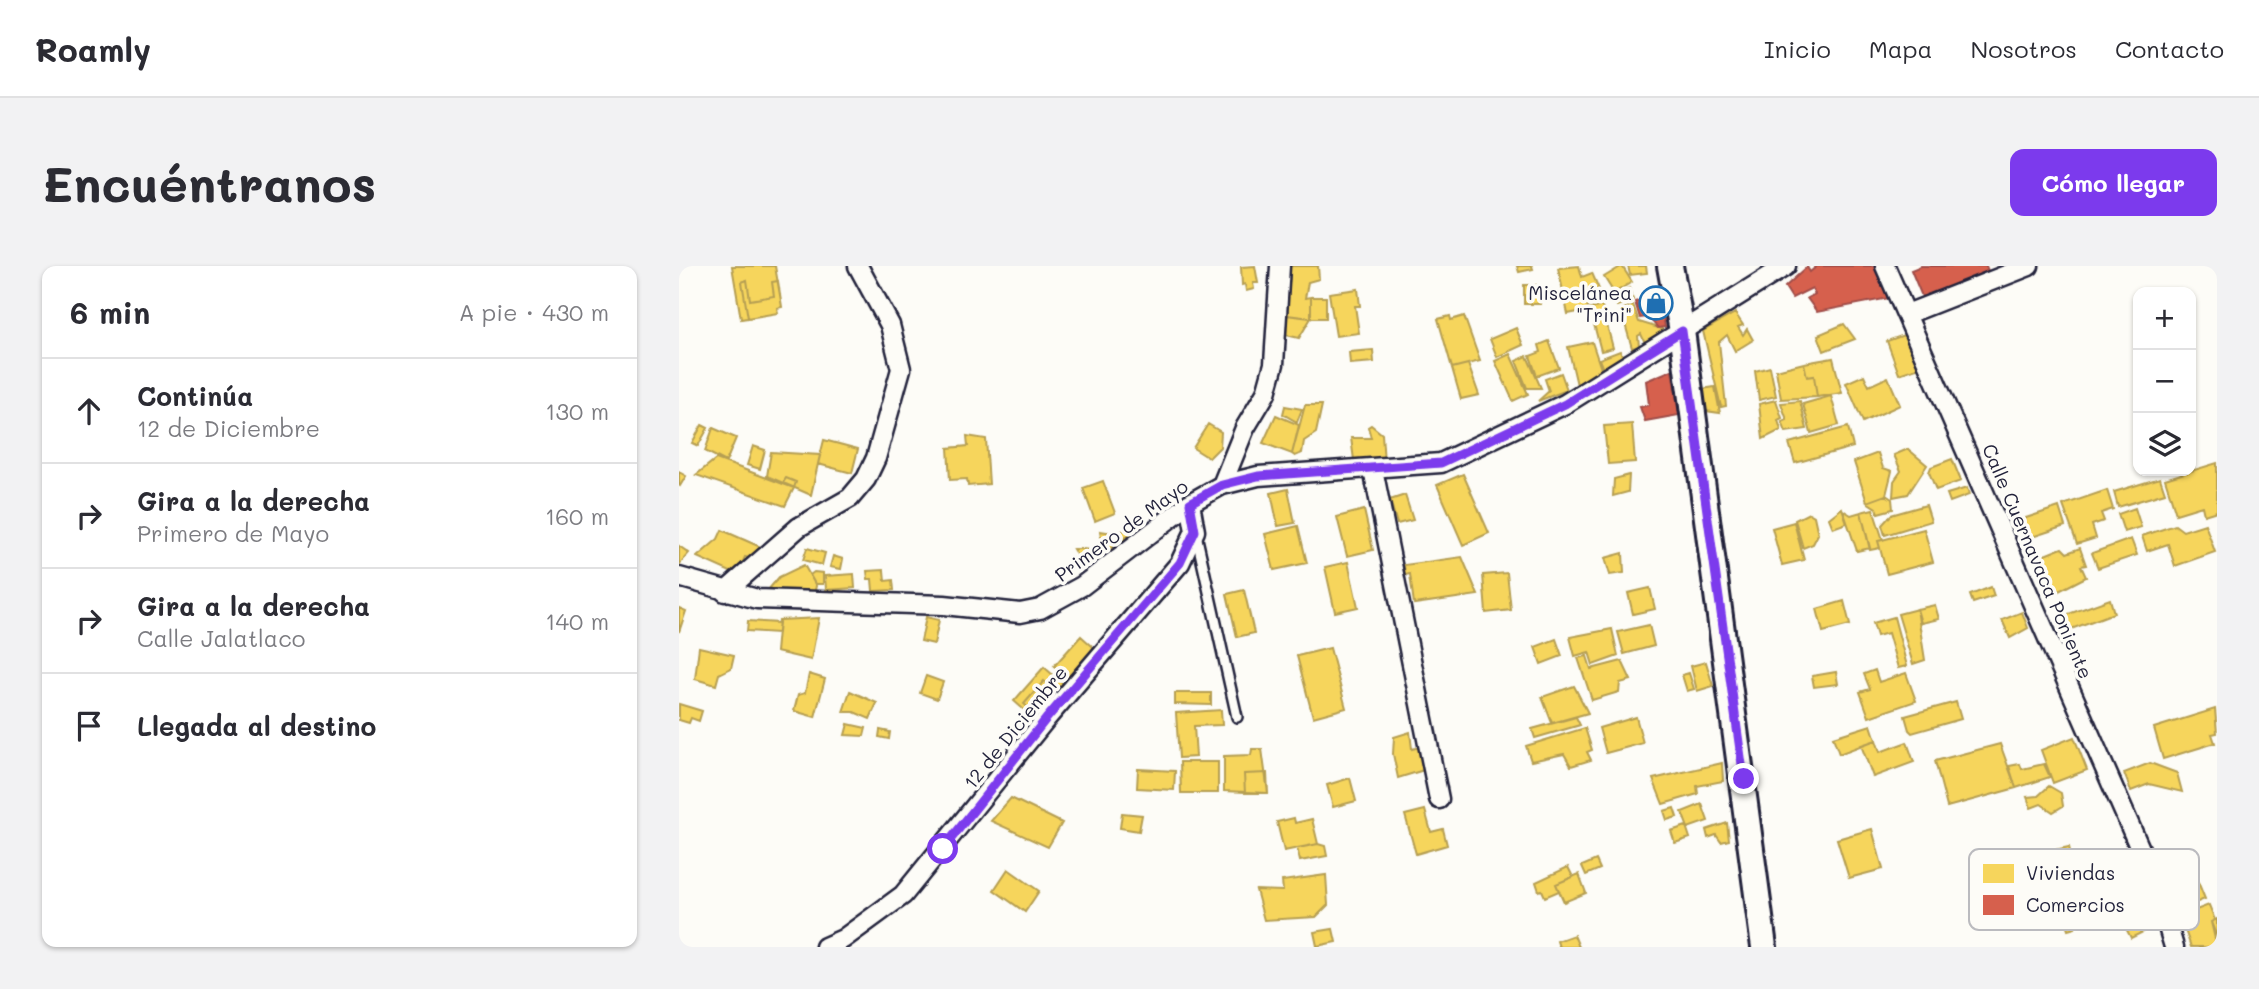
<!DOCTYPE html>
<html lang="es">
<head>
<meta charset="utf-8">
<style>
  body { margin:0; font-family:Mali,sans-serif; background:#f2f2f3; color:#2b2b33 }
  .controls { position:absolute; right:21px; top:21px; display:grid; overflow:hidden; border-radius:14px; box-shadow:0 2px 5px #0004 }
  .controls button { width:63px; height:63px; display:grid; place-items:center; padding:0; border:0; border-bottom:2px solid #e1e1e2; background:#fff; color:#2b2b33; font:35px sans-serif }
  .stop { position:absolute; width:21px; height:21px; margin:-16px; border:5px solid #7c3aed; border-radius:50%; background:#fff }
  .stop.end { background:#7c3aed; border-color:#fff; box-shadow:0 2px 7px #0008 }
  .list { margin:0; padding:0; list-style:none }
  h2 { display:flex; justify-content:space-between; align-items:center; height:91px; margin:0; padding:0 28px; font-size:30px }
  h2 small { font-size:23px; font-weight:400; color:#7c7c81 }
  .list li { display:grid; grid-template-columns:46px 1fr auto; gap:21px; align-items:center; box-sizing:border-box; height:105px; padding:0 28px; border-top:2px solid #e1e1e2 }
  .list b { display:block; font-size:26px; white-space:nowrap }
  .list p { margin:0; font-size:23px; white-space:nowrap; color:#7c7c81 }
  .list em { font-size:23px; font-style:normal; color:#7c7c81 }
  .icon { flex:none; width:38px; height:38px; fill:none; stroke:currentColor; stroke-width:2; stroke-linecap:round; stroke-linejoin:round }
  .map { position:relative; flex:none; width:1538px; height:681px; overflow:hidden; border-radius:14px }
  header { display:flex; align-items:center; gap:42px; box-sizing:border-box; height:98px; padding:0 35px; background:#fff; border-bottom:2px solid #e1e1e2 }
  header strong { font-size:33px }
  nav { display:flex; gap:38px; margin-inline-start:auto; font-size:24px }
  .intro { display:flex; align-items:center; justify-content:space-between; box-sizing:border-box; height:168px; padding:0 42px }
  h1 { margin:0; font-size:49px }
  .button { padding:18px 32px; border-radius:14px; background:#7c3aed; color:#fff; font-size:24px; font-weight:700 }
  main { display:flex; gap:42px; padding:0 42px }
  aside { flex:1; background:#fff; border-radius:14px; box-shadow:0 2px 5px #0004 }
  .map>svg:first-child { display:block }
  .homes { fill:#f6d55c; stroke:#b69f52; stroke-width:2 }
  .shops { fill:#d6604d; stroke:#a04d48; stroke-width:2 }
  .lines { fill:none; stroke-linecap:round; stroke-linejoin:round }
  .lane-casing { stroke:#22223b; stroke-width:14 }
  .street-casing { stroke:#22223b; stroke-width:23 }
  .secondary-casing { stroke:#22223b; stroke-width:30 }
  .lane { stroke:#fdfcf7; stroke-width:9 }
  .street { stroke:#fdfcf7; stroke-width:18 }
  .secondary { stroke:#fdfcf7; stroke-width:24 }
  .route { stroke:#7c3aed; stroke-width:9 }
  .labels { text-anchor:middle; dominant-baseline:central; stroke-width:7; stroke-linejoin:round; paint-order:stroke }
  .poi-label { font-size:19px; fill:#22223b; stroke:#fdfcf7; text-anchor:end }
  .street-label { font-size:19px; fill:#22223b; stroke:#fdfcf7 }
  .key { fill:#fdfcf7; stroke:#bbbbbf; stroke-width:2 }
  .key-label { font-size:19px; fill:#22223b }
</style>
</head>
<body>
<header>
<strong>Roamly</strong>
<nav><a>Inicio</a><a>Mapa</a><a>Nosotros</a><a>Contacto</a></nav>
</header>
<div class="intro"><h1>Encuéntranos</h1><a class="button">Cómo llegar</a></div>
<main>
<aside>
<h2>6 min<small>A pie · 430 m</small></h2>
<ul class="list">
<li><svg class="icon" aria-label="ahead" viewBox="0 0 24 24"><path d="M12 20V5M6 11l6-6 6 6"/></svg><div><b>Continúa</b><p>12 de Diciembre</p></div><em>130 m</em></li>
<li><svg class="icon" aria-label="right" viewBox="0 0 24 24"><path d="M7 20v-9h11M14 6l5 5-5 5"/></svg><div><b>Gira a la derecha</b><p>Primero de Mayo</p></div><em>160 m</em></li>
<li><svg class="icon" aria-label="right" viewBox="0 0 24 24"><path d="M7 20v-9h11M14 6l5 5-5 5"/></svg><div><b>Gira a la derecha</b><p>Calle Jalatlaco</p></div><em>140 m</em></li>
<li><svg class="icon" aria-label="arrive" viewBox="0 0 24 24"><path d="M6 21V4h12l-3 4 3 4H6"/></svg><div><b>Llegada al destino</b></div></li>
</ul>
</aside>
<div class="map">
<svg width="1538" height="681" viewBox="0 0 1538 681">
  <rect width="100%" height="100%" fill="#fdfcf7"/>
  <filter id="ink" filterUnits="userSpaceOnUse"><feTurbulence type="fractalNoise" baseFrequency=".0143" numOctaves="2"/><feDisplacementMap in="SourceGraphic" scale="14" xChannelSelector="R" yChannelSelector="G"/><feConvolveMatrix kernelMatrix="1 2 1 2 8 2 1 2 1" color-interpolation-filters="sRGB"/></filter>
  <g filter="url(#ink)">
    <path class="homes" d="M53,0H96L103,41L98,42L99,47L62,53Z
      M576,0L579,17H574L575,23L567,25L566,18L563,19L562,1Z
      M609,0H639L640,13L629,16L626,32L632,31V52L608,49Z
      M838,0H853L854,3L840,6Z
      M900,0L903,11L913,7L920,23L907,27L909,44L889,48L879,2Z
      M943,0L953,16L935,27L925,11Z
      M949,0H967L968,7L951,9Z
      M68,14L71,34L95,30L93,16L99,15L103,41L98,42L99,47L69,52L63,16Z
      M845,19H861V38H845Z
      M950,22L954,34L938,40L932,30Z
      M679,23L681,40H676L680,67L657,70L650,27Z
      M632,31H647V52H632Z
      M954,39L960,56L983,63L984,73L967,79L962,68L959,70L960,80L953,82L942,44Z
      M923,40L934,82L922,85L911,43Z
      M1056,47L1064,59L1059,61L1064,69L1068,63L1074,74L1056,85L1048,69L1040,76L1047,140L1042,141L1024,65Z
      M608,49L632,52L620,72L607,69Z
      M771,50L772,54L785,50L801,95L773,102L759,53Z
      M1165,58L1176,73L1145,85L1139,69Z
      M837,62L844,79L818,91L811,73Z
      M1225,69L1241,101L1220,108L1208,75Z
      M870,75L880,102L858,110L851,90L862,86L860,79Z
      M913,76L923,106L898,119L889,81Z
      M694,84L695,96L671,98L670,86Z
      M941,85L946,94L924,103L920,93Z
      M831,88L849,128L834,135L816,95Z
      M848,90L862,122H848L837,95Z
      M1154,92L1163,127L1138,131L1135,110L1128,111L1125,97Z
      M1125,97L1128,111L1135,110L1138,131L1102,133L1097,104Z
      M789,98L800,129L782,133L773,102Z
      M1091,101L1097,130L1080,134L1076,105Z
      M882,107L888,124L859,135L870,125L866,113Z
      M1185,109L1190,120L1209,111L1221,139L1184,156L1167,117Z
      M1036,121L1041,147L1027,145L1023,123Z
      M1152,130L1160,159L1132,167L1124,138Z
      M1097,134L1103,152L1099,154L1102,164L1084,173L1080,138Z
      M1121,135L1128,163L1107,166L1103,156L1108,154L1102,137Z
      M626,139H643L637,167L625,175L623,187L616,190L613,188Z
      M606,140L623,143L618,156L604,148Z
      M597,149L620,159L613,188L584,177Z
      M529,158L542,166L541,181L530,192L514,182Z
      M953,158L956,196L929,198L925,160Z
      M23,159L29,162L19,180L13,177Z
      M692,159L703,168L705,196L675,194L672,172H692L689,161Z
      M1169,161L1174,181L1116,197L1110,177Z
      M34,162L57,172L47,196L26,185Z
      M288,170L307,173L310,218L289,220L288,213L271,214L269,182L289,180Z
      M145,174L179,183L173,207L139,198Z
      M74,180L86,184L81,203L68,199Z
      M1229,183L1248,199L1229,228L1214,231L1215,215L1222,205L1215,189Z
      M92,186L141,189L132,229L88,210Z
      M1199,187L1204,202L1213,205L1207,229L1188,236L1175,196Z
      M37,193L115,222L106,240L17,209Z
      M1273,193L1282,215L1257,224L1250,206L1252,201Z
      M1538,197V245L1525,249L1523,240L1497,248L1486,213Z
      M0,206L7,210L1,220L0,219Z
      M784,208L810,267L784,279L758,219Z
      M950,209L949,226L934,230L935,213Z
      M107,212L117,216L115,222L104,217Z
      M1481,212L1486,227L1439,241L1435,226Z
      M424,215L436,247L416,255L404,222Z
      M1288,222L1290,229L1271,236L1268,228Z
      M609,223L616,257L599,260L592,227Z
      M1428,224L1434,243L1422,247L1425,255L1413,259L1417,272L1398,278L1384,239Z
      M726,229L734,254L718,258L711,234Z
      M1207,229L1213,233L1214,243L1199,247L1197,242L1188,236Z
      M1247,239L1252,255L1206,269L1203,259L1212,249Z
      M1380,241L1386,260L1347,273L1341,254Z
      M1163,242L1168,257L1154,262L1150,252Z
      M1456,242L1462,261L1445,266L1439,248Z
      M1194,243L1204,274L1199,275L1201,282L1191,284L1182,246Z
      M685,244L694,284L668,290L658,251Z
      M1164,244L1172,249L1182,246L1191,282L1178,285Z
      M1130,247L1135,250L1139,268L1134,278L1124,282L1116,254Z
      M1115,256L1125,294L1103,299L1093,262Z
      M1526,258L1536,286L1496,300L1489,278L1468,285L1463,270L1496,259L1504,265Z
      M619,260L628,297L595,304L586,268Z
      M452,263L457,264L424,288L421,265L434,267Z
      M1245,263L1254,296L1208,308L1199,275Z
      M43,264L86,283L77,294L66,291L58,309L18,291L39,273Z
      M1452,273L1458,289L1419,302L1413,287Z
      M0,280L10,287L0,299Z
      M128,282L146,287L143,299L124,294Z
      M1383,282L1388,287L1401,282L1407,299L1402,300L1407,311L1372,329L1358,292Z
      M394,283H404L424,286L404,300Z
      M944,287L945,307L931,309L926,292Z
      M154,290L164,293L162,303L151,301Z
      M783,291L799,329L735,338L731,308L726,309L725,299Z
      M669,296L679,341L656,346L646,301Z
      M125,299L137,320L135,328L96,330L89,324L100,311Z
      M205,304L206,315L214,314L215,324L194,325L193,313H189L188,305Z
      M135,306L144,307V318H136L131,309Z
      M828,307L832,344L807,347L804,309Z
      M175,308L176,322L147,324L146,310Z
      M1312,321L1315,330L1294,337L1291,329Z
      M971,322L976,343L954,348L949,327Z
      M565,324L575,367L558,371L548,328Z
      M1431,333L1435,347L1387,365L1381,351Z
      M1165,335L1171,359L1144,366L1138,343Z
      M1256,339L1260,353L1242,357L1238,343Z
      M0,342L7,345L0,366Z
      M1238,343L1246,394L1234,398L1219,348Z
      M1343,346L1349,362L1331,372L1323,354Z
      M247,351L260,354L255,378L242,375Z
      M1215,351L1228,400L1219,402L1209,367L1198,370L1194,357Z
      M140,352L132,394L97,386L100,354Z
      M69,355L100,357L99,367L68,365Z
      M970,359L975,380L945,388L939,366Z
      M933,363L939,390L914,399L910,386L896,390L891,371Z
      M402,370L421,387L394,417L375,400Z
      M877,373L883,390L862,398L856,381Z
      M20,381L55,389L52,402L40,408L37,419L16,413Z
      M651,382L667,442L634,451L618,390Z
      M908,390L912,403L943,395L952,414L941,417L940,426L913,434L899,392Z
      M1027,396L1034,420L1018,425L1012,400Z
      M365,401L390,423L361,458L335,435Z
      M1196,404L1200,416L1227,407L1237,435L1190,451L1181,426L1191,423L1185,408Z
      M1157,406L1159,418L1135,421L1133,410Z
      M1010,407L1015,423L1008,425L1003,409Z
      M130,408L146,413L136,451L115,445L119,429L126,427Z
      M247,410L264,416L258,433L241,427Z
      M365,415L371,420L351,443L345,438Z
      M895,420L909,447L873,457L863,431Z
      M171,425L198,437L191,453L175,446H164Z
      M496,427H532V439L496,438Z
      M1277,436L1282,453L1233,467L1230,464L1226,450Z
      M0,438L23,445L20,455L12,452L10,457L0,454Z
      M1536,443L1538,467L1533,468L1536,477L1484,493L1475,462Z
      M542,444L543,459L515,460L517,491L500,492L497,447Z
      M897,451L901,459L856,472L853,463Z
      M957,451L964,477L927,487L920,462Z
      M169,458L187,462L185,470L166,469Z
      M1192,459L1197,474L1160,488L1154,471Z
      M906,462L913,484L908,486L912,494L892,500L885,488L852,495L847,480Z
      M201,464L211,466L210,473L200,471Z
      M731,466L733,483L741,481L745,504L719,512L714,488L715,471Z
      M1395,471L1408,504L1374,517L1362,484Z
      M1197,474L1201,486L1228,476L1235,496L1194,511L1182,479Z
      M1321,478L1337,522L1268,541L1256,495Z
      M573,483H583L589,527L545,525V490L572,489Z
      M501,496H539V527H502Z
      M1043,497L1044,515L1018,520L1019,528L984,538L974,513Z
      M1471,497L1498,507L1503,526L1470,518L1452,525L1445,507Z
      M1341,498L1343,503L1365,498L1371,511L1337,522L1330,500Z
      M459,503L496,505L495,524L458,522Z
      M588,507L589,527H566L565,508Z
      M671,512L677,535L654,541L648,519Z
      M1370,520L1382,527L1384,540L1374,546L1362,538L1352,542L1348,531L1359,530Z
      M332,532L383,557L369,581L312,555Z
      M1023,538L1029,555L1009,562L1003,546Z
      M995,542L998,551L988,554L985,545Z
      M746,544L752,566L764,563L768,579L737,588L726,549Z
      M443,547L463,549L460,565L441,562Z
      M615,552L616,557L633,553L639,578L605,585L598,556Z
      M1048,557L1050,574L1042,576L1037,569L1029,572L1027,564Z
      M1007,560L1011,572L996,577L992,565Z
      M1193,563L1204,603L1170,612L1158,573Z
      M639,578L646,580L648,590L621,595L618,582Z
      M1390,581L1397,609L1373,615L1366,586Z
      M917,594L921,603L907,609L903,600Z
      M889,601L894,611L877,618L880,625L866,631L863,624L860,625L857,616Z
      M329,603L360,625L346,646L315,624Z
      M900,608L907,627L885,636L877,618Z
      M647,609L649,639L637,651L585,654L577,624L604,625L603,615Z
      M1517,611L1526,633L1499,644L1490,621Z
      M1455,623L1465,645L1460,647L1468,664L1452,672L1441,651L1435,654L1426,636Z
      M1530,639L1536,654L1532,656L1538,681H1512L1501,650Z
      M1393,653L1396,662L1389,664L1386,655Z
      M1538,653V671L1532,656Z
      M654,663L657,676L638,680L635,666Z
      M895,669L900,681H880L878,675Z"/>
    <path class="shops" d="M1138,0H1197L1210,32L1138,46L1128,32L1136,28L1133,22L1113,32L1106,21L1128,1L1131,6Z
      M1242,0H1307L1312,12L1299,17L1297,11L1244,33L1232,4Z
      M981,28L986,61L979,62L969,51L961,52L956,36Z
      M993,104L1000,149L966,155L961,141L970,139L967,115Z"/>
    <g class="lines">
      <defs>
        <path id="lane" d="M517,268L558,451"/>
        <path id="street" d="M1206,0L1476,617L1495,681
          M1228,48L1350,0
          M694,203L760,533
          M543,219L566,162L587,127L595,98L601,0
          M0,311L78,333L265,339L341,347L361,343L403,320L511,237L543,219L579,210L762,197L886,138L1107,0
          M46,326L120,261L171,232L187,213L197,192L222,103L211,59L179,0
          M146,681L164,673L224,629L367,453L501,297L516,265L511,237"/>
        <path id="secondary" d="M991,0L1003,65L1085,681"/>
      </defs>
      <use href="#lane" class="lane-casing"/>
      <use href="#street" class="street-casing"/>
      <use href="#secondary" class="secondary-casing"/>
      <use href="#lane" class="lane"/>
      <use href="#street" class="street"/>
      <use href="#secondary" class="secondary"/>
    </g>
  </g>
  <g class="lines" filter="url(#ink)">
    <path class="route" d="M264,583L367,453L501,297L516,265L511,237L543,219L579,210L762,197L886,138L1003,65L1065,513"/>
  </g>
  <defs>
    <symbol id="shop-ring" viewBox="-11 -11 22 22"><circle r="9.5" fill="#fdfcf7" stroke="#1f6fb2" stroke-width="1.5"/><path d="M-5-2.5h2.3a2.7 3.5 0 0 1 5.4 0H5L5.5 6h-11ZM-1.5-2.5h3a1.5 2.3 0 0 0-3 0Z" fill="#1f6fb2"/></symbol>
  </defs>
  <g fill-rule="evenodd">
    <use href="#shop-ring" x="958" y="18" width="38" height="38"/>
  </g>
  <g class="labels">
    <g class="poi-label">
      <text x="953" y="26">Miscelánea<tspan x="953" dy="22">"Trini"</tspan></text>
    </g>
    <g class="street-label">
      <text transform="translate(442 264) rotate(-36)">Primero de Mayo</text>
      <text transform="translate(1359 295) rotate(67)">Calle Cuernavaca Poniente</text>
      <text transform="translate(336 461) rotate(-51)">12 de Diciembre</text>
    </g>
  </g>
  <rect x="1290" y="583" width="230" height="81" rx="10" class="key"/>
  <rect x="1304" y="598" width="31" height="19" fill="#f6d55c"/>
  <rect x="1304" y="629" width="31" height="20" fill="#d6604d"/>
  <g class="key-label">
    <text x="1347" y="614">Viviendas</text>
    <text x="1347" y="646">Comercios</text>
  </g>
</svg>
<div class="controls">
<button>+</button>
<button>−</button>
<button><svg class="icon" aria-label="layers" viewBox="0 0 24 24"><path d="M12 4l9 5-9 5-9-5zM3 14l9 5 9-5"/></svg></button>
</div>
<div class="stop" style="left:264px;top:583px"></div>
<div class="stop end" style="left:1065px;top:513px"></div>
</div>
</main>
</body>
</html>
